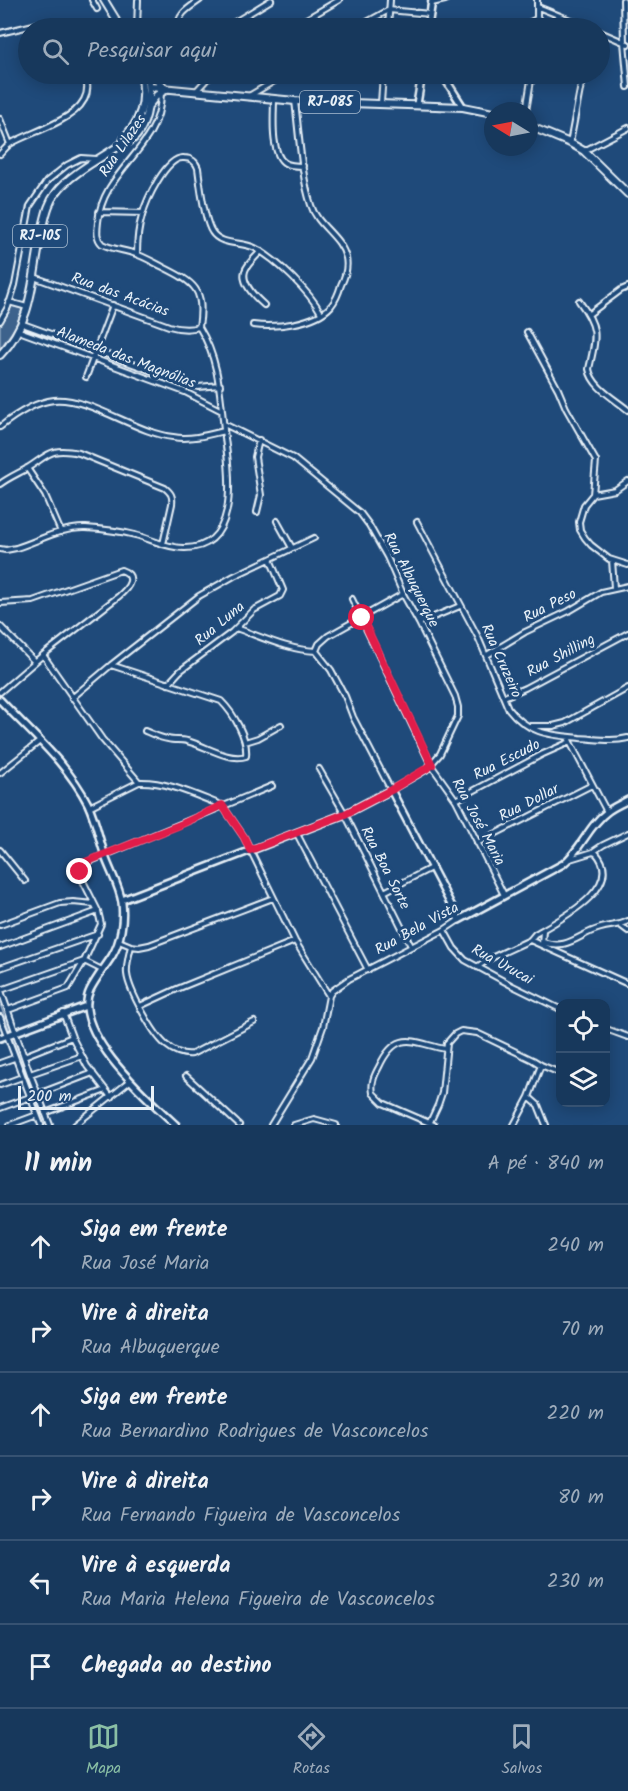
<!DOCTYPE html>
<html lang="pt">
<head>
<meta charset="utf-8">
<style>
  body { margin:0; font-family:Kalam,sans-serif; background:#203f62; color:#f1f3f6 }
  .controls { position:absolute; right:18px; bottom:18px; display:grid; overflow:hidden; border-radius:12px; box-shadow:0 3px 15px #0003 }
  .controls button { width:54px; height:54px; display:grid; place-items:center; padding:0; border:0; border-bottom:2px solid #365272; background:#17385c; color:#f1f3f6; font:30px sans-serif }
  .compass { position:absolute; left:484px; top:102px; width:54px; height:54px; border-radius:50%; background:#17385c; box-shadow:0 3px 15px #0003; rotate:280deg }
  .scale { position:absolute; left:18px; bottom:15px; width:136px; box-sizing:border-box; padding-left:6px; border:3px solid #e8f1f8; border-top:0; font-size:16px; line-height:21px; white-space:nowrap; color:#e8f1f8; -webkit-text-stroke:4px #1f4a7a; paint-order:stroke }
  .stop { position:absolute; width:18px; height:18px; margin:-14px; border:4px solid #e11d48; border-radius:50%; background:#fff }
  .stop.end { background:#e11d48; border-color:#fff; box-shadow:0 2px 6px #0008 }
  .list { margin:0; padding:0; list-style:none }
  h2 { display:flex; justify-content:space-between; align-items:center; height:78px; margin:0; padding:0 24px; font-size:26px }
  h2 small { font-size:20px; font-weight:400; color:#9eacbb }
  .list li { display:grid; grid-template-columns:39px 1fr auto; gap:18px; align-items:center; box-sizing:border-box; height:84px; padding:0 24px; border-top:2px solid #365272 }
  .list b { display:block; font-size:22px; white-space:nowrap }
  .list p { margin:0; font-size:20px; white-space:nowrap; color:#9eacbb }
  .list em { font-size:20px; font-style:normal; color:#9eacbb }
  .icon { flex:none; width:33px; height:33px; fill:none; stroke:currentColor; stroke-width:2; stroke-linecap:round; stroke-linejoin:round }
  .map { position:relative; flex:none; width:628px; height:1125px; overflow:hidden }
  .search { position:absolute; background:#17385c; box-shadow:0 3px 15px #0003; left:18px; right:18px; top:18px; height:66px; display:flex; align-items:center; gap:15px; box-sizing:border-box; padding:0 21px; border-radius:33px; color:#9eacbb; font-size:22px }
  .sheet { height:582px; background:#17385c }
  nav { display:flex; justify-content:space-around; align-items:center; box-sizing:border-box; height:84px; border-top:2px solid #365272; background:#17385c; font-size:16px; color:#9eacbb }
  nav a { display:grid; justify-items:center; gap:3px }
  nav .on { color:#8abfa5 }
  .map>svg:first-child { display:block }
  .green { fill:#3c628c; stroke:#92aac2; stroke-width:1.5 }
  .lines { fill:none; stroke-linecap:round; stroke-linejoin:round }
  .stream { stroke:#9ab0c7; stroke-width:1.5 }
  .street-casing { stroke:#e8f1f8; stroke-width:8 }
  .secondary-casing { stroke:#e8f1f8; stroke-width:10 }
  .primary-casing { stroke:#e8f1f8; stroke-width:10 }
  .street { stroke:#1f4a7a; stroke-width:4 }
  .secondary { stroke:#1f4a7a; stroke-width:5 }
  .primary { stroke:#1f4a7a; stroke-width:6 }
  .route { stroke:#e11d48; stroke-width:8 }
  .labels { text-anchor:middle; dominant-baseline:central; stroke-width:6; stroke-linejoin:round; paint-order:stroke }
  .shield { fill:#1f4a7a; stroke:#acbfd2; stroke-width:1.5 }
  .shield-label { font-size:14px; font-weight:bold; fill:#e8f1f8 }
  .street-label { font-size:15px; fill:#e8f1f8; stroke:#1f4a7a }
</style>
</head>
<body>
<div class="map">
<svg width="628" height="1125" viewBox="0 0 628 1125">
  <rect width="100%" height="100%" fill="#1f4a7a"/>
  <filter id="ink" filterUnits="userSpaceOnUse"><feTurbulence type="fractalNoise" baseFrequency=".0167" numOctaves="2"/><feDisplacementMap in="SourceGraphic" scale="12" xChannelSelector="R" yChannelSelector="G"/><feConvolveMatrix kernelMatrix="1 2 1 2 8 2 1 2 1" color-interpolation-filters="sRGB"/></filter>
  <g filter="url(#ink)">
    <path class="green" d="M11,306L22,309L16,326L0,349V322Z"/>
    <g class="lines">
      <path class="stream" d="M0,1004L10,1031
        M12,1036L29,1086L45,1125"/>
      <defs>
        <path id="street" d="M92,0L97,9
          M537,0V28
          M623,0L624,42L628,87
          M432,3L445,0
          M538,7L590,28
          M137,28L138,0
          M178,28C178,13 189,8 200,0
          M225,28L271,0
          M291,28L339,0
          M356,28L389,10L430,14
          M388,28L390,0
          M519,28L538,18
          M600,32L628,44
          M0,33L42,23H48L55,28
          M197,90L207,79L217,74
          M161,93C161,107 157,121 150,133C132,163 101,185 98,222C97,231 96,238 102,244C112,249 123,250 133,253C143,256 153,262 163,267C195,283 205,289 199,327
          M249,96L286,74
          M274,99C274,115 270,154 285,163C290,166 297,166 303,166
          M381,103L383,74
          M526,111L532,74
          M0,119L10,144
          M570,143L583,74
          M584,151L628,128
          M0,154C3,151 6,147 10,144C35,129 103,115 84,74
          M99,212L143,213
          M261,251C256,257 247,264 245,271C241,283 256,298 264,305
          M137,254C137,241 138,229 142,216C146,201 166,156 184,158C191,158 196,162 198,168C200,184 204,221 212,232C221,246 242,241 255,248C276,259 310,292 321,313
          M34,277L169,326C179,329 188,330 199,327
          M579,301C600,329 596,337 589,369C592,387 615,399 628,410
          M9,302L27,307
          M589,314L621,290L628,287
          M0,321L8,307L15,285L30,206L47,181L67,165L81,158L96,159
          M23,324L188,384L198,387L220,385
          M253,325C275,328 315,324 331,306C336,300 339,292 341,285C345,277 348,267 346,258C341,236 317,226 311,205C301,175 299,133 295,101
          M19,331L185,392L222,411
          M527,332L558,389L566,408L596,461L593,494
          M86,377L113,305
          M224,424L293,458L360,513L369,525L387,557L403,594L419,623L455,696L458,707V716L440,754L426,770L391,790L353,717L345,696L331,670L316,651C288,650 262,637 236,628
          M0,427C15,415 35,402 54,400C90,397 136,433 173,437C190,440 208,435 224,431
          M27,468L45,495L61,532
          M628,481L615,490L593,494L584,505L579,522L580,530L585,538L591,545L609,559L628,565
          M0,484C8,478 17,474 26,469C49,455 49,447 79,453L165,488C171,493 173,496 172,504L163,544
          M257,512L261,495L255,457L259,440
          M277,521L292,548
          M417,522L478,637L508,708C528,734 550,735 580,738C597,739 612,742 628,738
          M0,549L6,550L16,548C39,541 62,527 86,528C102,529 120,531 135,535C151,539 167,548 184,548C237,549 231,481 226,446C220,404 222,364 199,327
          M612,560L614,588
          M352,599L431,765L456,800L504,895
          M0,603L33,601L121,570C138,576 128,588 119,596L43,655L0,692
          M419,623L460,606
          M0,626L35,662
          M316,651L319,644L328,636L403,594
          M43,655L102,739L139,782C167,781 195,795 221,805
          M487,655L525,632L569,611L601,592L628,586
          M111,665L221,701C234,714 248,738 246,756C229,762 204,745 187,741C181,739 174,741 168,739C160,738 153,734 145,731
          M168,684L180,671L232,632L254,610L280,596L283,590L270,559
          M504,697L525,688L628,633
          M72,698L111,665L199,596L234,576L314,538
          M530,726H553L565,723L628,688
          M568,737L570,742L607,812
          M245,742L258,738L281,725
          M319,769L345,814L411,946
          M0,773L40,741
          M456,800L543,754L570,742
          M222,805L244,837L295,941L329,996
          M89,807L139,782
          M296,832L368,970
          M477,843L592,785
          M0,850L25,881
          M594,851L603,845L628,833
          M384,892L431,868
          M0,925L60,903L73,902L94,904
          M620,925L628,931
          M444,930L454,948L465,960L511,985L560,1009
          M530,940L535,934C559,920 626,887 596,853L593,852L570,859
          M119,941L131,946C129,955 126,965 127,974C129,991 153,1034 166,1045C173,1051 183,1055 192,1054L254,1022
          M543,942C568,951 578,934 601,928C610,925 619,926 628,921
          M542,944L543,930
          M131,946L139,947L149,945L273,898
          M0,947L98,911
          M477,967L489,959L530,940L628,984
          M0,968L98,934
          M0,988L30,1074L50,1125
          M1,990L84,961L102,970
          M140,1006L177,989L295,941
          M8,1010L68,988L84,961L101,924L98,911L81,877L80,868L81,865L272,786
          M63,1013L72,1037L87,1066L111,1097
          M0,1017L41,1125
          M606,1029L628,1037
          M24,1056L72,1037
          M0,1063L14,1058
          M30,1074L82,1056
          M186,1076L239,1125
          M0,1085L22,1077
          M38,1094L93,1073
          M529,1097L538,1105L546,1125
          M0,1108L30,1097
          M45,1113L106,1090
          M430,1122L438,1105L442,1093L447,1043L455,1034L461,1031L477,1033L533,1060L541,1065L560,1073
          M10,1125L37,1115
          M75,1125L130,1081
          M271,1125L312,1058L323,1027L329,996L332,991L349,979L444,930L459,920
          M294,1125L314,1119L336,1125
          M434,1125L383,1103L373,1093C371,1083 374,1076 379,1067C397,1028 414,1043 445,1049
          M514,1125L529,1097L541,1065"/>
        <path id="secondary" d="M428,28L432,0
          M442,74L463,107
          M417,104L422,74
          M0,700C30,732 68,764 88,804C96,821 99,839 105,856C110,871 120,887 122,903C124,920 121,941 112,956C105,967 96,978 90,990C70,1031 149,1100 176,1125
          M122,900L345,814L391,790L459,920L563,864C581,850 588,826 607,812C613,807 621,804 628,800
          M0,1038L86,1006"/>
        <path id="primary" d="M104,0L115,18L118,28
          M150,74L166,89
          M151,87L295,101L463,107L493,113
          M149,105L157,95L166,90
          M529,126L570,143L584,151L628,194
          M122,144C124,137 128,133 133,127C144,111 145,92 141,74
          M0,355C36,318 31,274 43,227C46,215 48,203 56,193C68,175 104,156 122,144C148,139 152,94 148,74"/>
      </defs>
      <use href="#street" class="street-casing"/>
      <use href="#secondary" class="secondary-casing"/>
      <use href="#primary" class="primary-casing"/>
      <use href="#street" class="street"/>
      <use href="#secondary" class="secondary"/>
      <use href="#primary" class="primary"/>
    </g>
  </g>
  <g class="lines" filter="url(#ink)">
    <path class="route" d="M80,872L81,866L83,863L180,825L222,805L244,837L250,850L345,814L391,790L432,765L362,618"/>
  </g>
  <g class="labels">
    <g class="shield">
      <rect x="300" y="91" width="60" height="22" rx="4.5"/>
      <rect x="13" y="225" width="54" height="22" rx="4.5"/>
    </g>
    <g class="shield-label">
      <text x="330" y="102">RJ-085</text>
      <text x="40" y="236">RJ-105</text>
    </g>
    <g class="street-label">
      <text transform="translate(123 146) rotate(-56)">Rua Lilazes</text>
      <text transform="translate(120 295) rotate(20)">Rua das Acácias</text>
      <text transform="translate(126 358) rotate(21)">Alameda das Magnólias</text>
      <text transform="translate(411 580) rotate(63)">Rua Albuquerque</text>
      <text transform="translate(550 606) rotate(-27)">Rua Peso</text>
      <text transform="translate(220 624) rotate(-40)">Rua Luna</text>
      <text transform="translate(561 656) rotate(-28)">Rua Shilling</text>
      <text transform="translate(501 661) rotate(66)">Rua Cruzeiro</text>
      <text transform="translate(507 760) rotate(-27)">Rua Escudo</text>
      <text transform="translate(529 803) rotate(-27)">Rua Dollar</text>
      <text transform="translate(478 822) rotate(62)">Rua José Maria</text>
      <text transform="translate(385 868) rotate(63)">Rua Boa Sorte</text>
      <text transform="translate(417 929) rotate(-29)">Rua Bela Vista</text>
      <text transform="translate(502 965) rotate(29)">Rua Urucai</text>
    </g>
  </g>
</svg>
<div class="controls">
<button><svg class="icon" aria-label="locate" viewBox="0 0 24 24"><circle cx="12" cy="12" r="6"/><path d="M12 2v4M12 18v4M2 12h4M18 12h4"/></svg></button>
<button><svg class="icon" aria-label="layers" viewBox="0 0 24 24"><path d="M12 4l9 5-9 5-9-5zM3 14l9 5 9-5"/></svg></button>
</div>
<svg class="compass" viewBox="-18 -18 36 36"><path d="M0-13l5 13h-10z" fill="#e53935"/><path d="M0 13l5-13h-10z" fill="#9eacbb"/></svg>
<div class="scale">200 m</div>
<div class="stop" style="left:362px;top:618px"></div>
<div class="stop end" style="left:80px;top:872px"></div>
<div class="search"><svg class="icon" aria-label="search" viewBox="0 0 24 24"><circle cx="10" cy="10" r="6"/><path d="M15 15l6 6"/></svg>Pesquisar aqui</div>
</div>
<section class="sheet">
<h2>11 min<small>A pé · 840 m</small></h2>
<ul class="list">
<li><svg class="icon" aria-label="ahead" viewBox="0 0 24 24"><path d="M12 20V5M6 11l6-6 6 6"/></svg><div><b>Siga em frente</b><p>Rua José Maria</p></div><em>240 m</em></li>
<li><svg class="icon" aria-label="right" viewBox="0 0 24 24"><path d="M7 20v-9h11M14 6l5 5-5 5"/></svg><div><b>Vire à direita</b><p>Rua Albuquerque</p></div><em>70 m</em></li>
<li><svg class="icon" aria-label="ahead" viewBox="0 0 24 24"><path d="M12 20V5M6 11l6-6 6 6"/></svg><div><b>Siga em frente</b><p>Rua Bernardino Rodrigues de Vasconcelos</p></div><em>220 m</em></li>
<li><svg class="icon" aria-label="right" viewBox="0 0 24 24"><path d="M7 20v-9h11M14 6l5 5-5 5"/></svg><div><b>Vire à direita</b><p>Rua Fernando Figueira de Vasconcelos</p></div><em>80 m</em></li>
<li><svg class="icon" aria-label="left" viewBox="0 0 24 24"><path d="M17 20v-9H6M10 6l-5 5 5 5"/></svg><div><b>Vire à esquerda</b><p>Rua Maria Helena Figueira de Vasconcelos</p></div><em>230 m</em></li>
<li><svg class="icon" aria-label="arrive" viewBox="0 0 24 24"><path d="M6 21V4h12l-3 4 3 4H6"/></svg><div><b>Chegada ao destino</b></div></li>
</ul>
</section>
<nav>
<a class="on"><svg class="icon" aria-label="map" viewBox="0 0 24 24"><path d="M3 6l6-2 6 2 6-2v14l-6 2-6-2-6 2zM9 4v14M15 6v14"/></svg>Mapa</a>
<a><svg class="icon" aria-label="directions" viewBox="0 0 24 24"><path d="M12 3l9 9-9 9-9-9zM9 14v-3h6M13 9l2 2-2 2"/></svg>Rotas</a>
<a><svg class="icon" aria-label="saved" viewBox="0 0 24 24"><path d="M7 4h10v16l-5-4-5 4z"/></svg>Salvos</a>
</nav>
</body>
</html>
